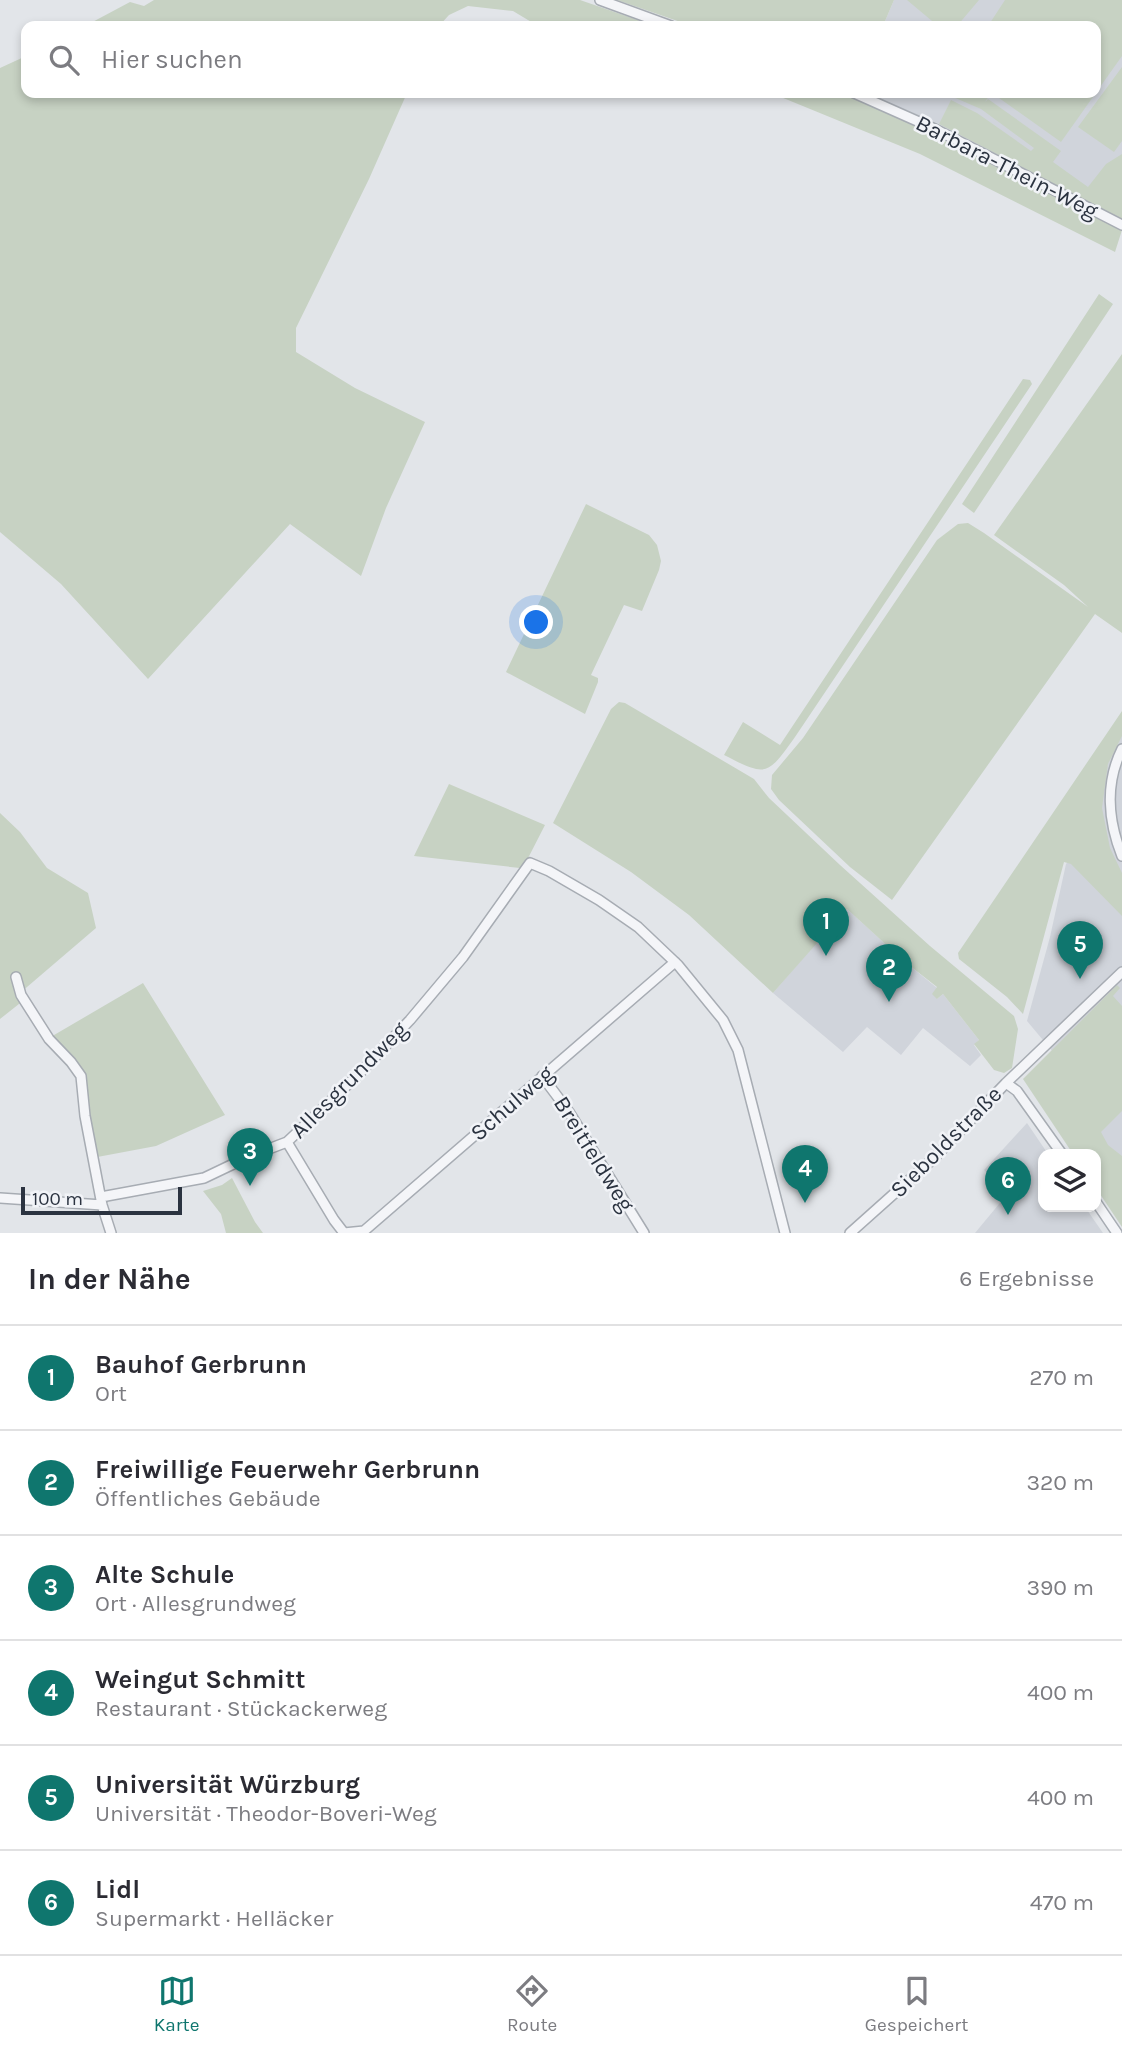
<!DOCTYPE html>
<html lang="de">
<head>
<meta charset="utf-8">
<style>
  body { margin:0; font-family:Karla,sans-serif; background:#f7f7f7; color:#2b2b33 }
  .controls { position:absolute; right:21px; bottom:21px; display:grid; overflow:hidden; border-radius:14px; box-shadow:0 4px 10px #0003 }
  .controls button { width:63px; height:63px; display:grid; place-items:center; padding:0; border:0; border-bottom:2px solid #e1e1e2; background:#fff; color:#2b2b33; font:35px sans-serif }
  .scale { position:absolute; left:21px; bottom:18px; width:161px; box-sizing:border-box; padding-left:7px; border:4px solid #2b3340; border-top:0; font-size:19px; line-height:24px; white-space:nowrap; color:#2b3340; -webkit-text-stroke:5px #f1f3f7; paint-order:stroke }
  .you { position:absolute; left:537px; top:623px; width:24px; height:24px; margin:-18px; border:5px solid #fff; border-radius:50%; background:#1a73e8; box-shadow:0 0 0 10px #1a73e833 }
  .badge { display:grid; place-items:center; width:46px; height:46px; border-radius:50%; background:#0f766e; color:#fff; font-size:23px; font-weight:700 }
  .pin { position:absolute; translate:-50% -58px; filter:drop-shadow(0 2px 4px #0008) }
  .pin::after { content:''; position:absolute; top:37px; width:24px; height:21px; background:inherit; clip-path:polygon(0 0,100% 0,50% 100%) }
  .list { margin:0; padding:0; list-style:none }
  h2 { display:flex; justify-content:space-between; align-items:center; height:91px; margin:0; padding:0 28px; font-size:30px }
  h2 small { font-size:23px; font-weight:400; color:#7c7c81 }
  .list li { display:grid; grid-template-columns:46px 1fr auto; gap:21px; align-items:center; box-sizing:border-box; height:105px; padding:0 28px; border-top:2px solid #e1e1e2 }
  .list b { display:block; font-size:26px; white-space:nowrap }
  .list p { margin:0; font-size:23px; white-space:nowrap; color:#7c7c81 }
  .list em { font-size:23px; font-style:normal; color:#7c7c81 }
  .icon { flex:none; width:38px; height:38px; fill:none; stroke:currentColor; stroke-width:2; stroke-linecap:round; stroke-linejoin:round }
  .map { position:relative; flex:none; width:1122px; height:1233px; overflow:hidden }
  .search { position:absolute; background:#fff; box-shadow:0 4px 10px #0003; left:21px; right:21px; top:21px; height:77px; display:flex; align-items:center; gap:18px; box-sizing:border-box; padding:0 24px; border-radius:14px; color:#7c7c81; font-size:26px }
  .sheet { height:721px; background:#fff }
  nav { display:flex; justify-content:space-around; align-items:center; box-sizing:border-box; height:98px; border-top:2px solid #e1e1e2; background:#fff; font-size:19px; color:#7c7c81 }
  nav a { display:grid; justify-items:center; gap:4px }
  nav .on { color:#0f766e }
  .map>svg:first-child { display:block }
  .built { fill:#d0d4db }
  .green { fill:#c7d2c3 }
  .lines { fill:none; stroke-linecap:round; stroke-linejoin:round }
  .street-casing { stroke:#a7acb3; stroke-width:12 }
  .street { stroke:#f4f5f8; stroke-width:9 }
  .labels { text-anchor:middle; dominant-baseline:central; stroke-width:5; stroke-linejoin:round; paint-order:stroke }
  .street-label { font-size:23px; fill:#2b3340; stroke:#f1f3f7 }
</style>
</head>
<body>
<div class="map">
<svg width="1122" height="1233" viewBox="0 0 1122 1233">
  <rect width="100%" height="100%" fill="#e2e5e9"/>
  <path class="built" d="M894,0H1122V219L937,123L865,93H1096V26H883Z
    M1122,719V1218L1053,1052L1027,1021L1050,937L1066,864L1093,834L1096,802Z
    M846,908L904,961L937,988V999L943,994L979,1040L974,1045L981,1055L970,1066L923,1028L901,1055L867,1027L843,1052L773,993Z
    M1027,1123L1048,1154H1043V1207H1085L1103,1233H975L1009,1192L984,1170Z"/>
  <path class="green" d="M154,0H580L655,26H538L513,11L468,6L449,15L439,26H85L130,2L144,6Z
    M617,0H894L883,26H692Z
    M907,0H979L957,26H938Z
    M1005,0H1122V56L1061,142L992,93H1096V26H988Z
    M26,56V93H407L369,179L296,328V352L355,388L425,422L386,508L361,576L290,524L148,679L61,584L0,532V68Z
    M1122,67V141L1114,152L1078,127Z
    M771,93H838L856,99L919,128L1122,230L1115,252L920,154Z
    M955,93H991L985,102L988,99L1061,151L1053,162L1088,187L1106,164L1122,154V219L939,124L951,100L977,113L1031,151L1034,148L981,109L953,97Z
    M1099,294L1113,304L974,513L962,504Z
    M1122,354V633L1095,614L892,900L850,867L779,800L771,789L772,775L803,738L937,540L958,524L968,523L984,533L1088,607L1064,585L994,535Z
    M1023,379L1030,380L1032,384L795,737C767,776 767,777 724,755L743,722L780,745Z
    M586,504L649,535L657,545L661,561L659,570L642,611L624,605L591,675L598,678V682L585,714L506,672Z
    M619,702L625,703L754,779L769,798L840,865L930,946L1014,1016L1018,1029L1012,1068L1004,1073L994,1070L974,1044L979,1040L943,994L937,999L932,994L937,987L905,962L847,909L773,993L689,915L631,872L553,823L611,709Z
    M1122,711V736L1108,764L1102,808L1110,848L1122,873V916L1071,864L1064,862L1023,1014L1007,997L959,959L958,953Z
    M449,784L545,825L524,866L520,868L414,856Z
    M0,813L20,832L47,868L88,893L96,928L20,993L24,1000L0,1019Z
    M143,983L225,1115L156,1146L92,1158L81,1076L49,1038Z
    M1117,985L1120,988L1113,996L1122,1006V1111L1101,1132L1108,1145L1122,1156V1227L1096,1188V1154H1073L1023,1079Z
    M232,1178L255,1222L263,1233H226L221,1214L203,1191L222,1185Z"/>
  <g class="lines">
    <defs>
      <path id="street" d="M600,0L671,26
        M854,93L935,129L1122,225
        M1122,749C1105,783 1108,821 1122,856
        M16,977L21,995L49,1039L71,1062L81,1076L85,1116L102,1205L111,1233
        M542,1076L569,1112L644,1233
        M1006,1083L1017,1091L1062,1154
        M287,1142L334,1220L344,1233L364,1231L675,962
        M101,1197L204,1178L248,1157L287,1142L358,1075L410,1020L463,957L530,863L549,871L599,900L638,927L678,965L723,1020L738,1050L785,1233
        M0,1198L102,1205
        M1096,1202L1117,1233
        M850,1233L934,1158L1006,1083L1122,972"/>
    </defs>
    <use href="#street" class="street-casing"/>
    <use href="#street" class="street"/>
  </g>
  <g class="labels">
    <g class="street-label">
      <text transform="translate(1007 167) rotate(27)">Barbara-Thein-Weg</text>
      <text transform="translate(349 1080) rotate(-45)">Allesgrundweg</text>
      <text transform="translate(512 1103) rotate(-41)">Schulweg</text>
      <text transform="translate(946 1142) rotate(-45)">Sieboldstraße</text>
      <text transform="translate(594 1154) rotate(58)">Breitfeldweg</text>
    </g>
  </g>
</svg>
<div class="controls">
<button><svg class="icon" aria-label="layers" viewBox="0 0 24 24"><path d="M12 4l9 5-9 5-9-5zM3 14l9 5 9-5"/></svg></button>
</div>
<div class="scale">100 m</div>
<div class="you"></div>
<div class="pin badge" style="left:826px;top:956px">1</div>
<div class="pin badge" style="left:889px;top:1002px">2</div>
<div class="pin badge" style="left:250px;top:1186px">3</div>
<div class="pin badge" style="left:805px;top:1203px">4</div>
<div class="pin badge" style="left:1080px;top:979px">5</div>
<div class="pin badge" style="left:1008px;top:1215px">6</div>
<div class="search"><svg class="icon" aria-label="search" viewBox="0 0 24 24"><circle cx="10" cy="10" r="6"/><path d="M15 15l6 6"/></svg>Hier suchen</div>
</div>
<section class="sheet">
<h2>In der Nähe<small>6 Ergebnisse</small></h2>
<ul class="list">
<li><span class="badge">1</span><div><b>Bauhof Gerbrunn</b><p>Ort</p></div><em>270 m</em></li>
<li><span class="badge">2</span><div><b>Freiwillige Feuerwehr Gerbrunn</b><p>Öffentliches Gebäude</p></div><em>320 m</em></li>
<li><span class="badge">3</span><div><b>Alte Schule</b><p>Ort · Allesgrundweg</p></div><em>390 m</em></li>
<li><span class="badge">4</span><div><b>Weingut Schmitt</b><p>Restaurant · Stückackerweg</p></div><em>400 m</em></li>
<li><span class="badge">5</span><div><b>Universität Würzburg</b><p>Universität · Theodor-Boveri-Weg</p></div><em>400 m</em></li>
<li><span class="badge">6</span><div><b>Lidl</b><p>Supermarkt · Helläcker</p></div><em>470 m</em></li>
</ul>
</section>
<nav>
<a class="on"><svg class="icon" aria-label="map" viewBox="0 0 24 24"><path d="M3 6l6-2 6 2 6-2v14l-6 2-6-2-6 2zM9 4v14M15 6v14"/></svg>Karte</a>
<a><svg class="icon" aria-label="directions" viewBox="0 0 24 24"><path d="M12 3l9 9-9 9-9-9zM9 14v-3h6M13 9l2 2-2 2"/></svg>Route</a>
<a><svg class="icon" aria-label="saved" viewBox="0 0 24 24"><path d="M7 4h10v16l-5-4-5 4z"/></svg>Gespeichert</a>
</nav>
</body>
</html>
